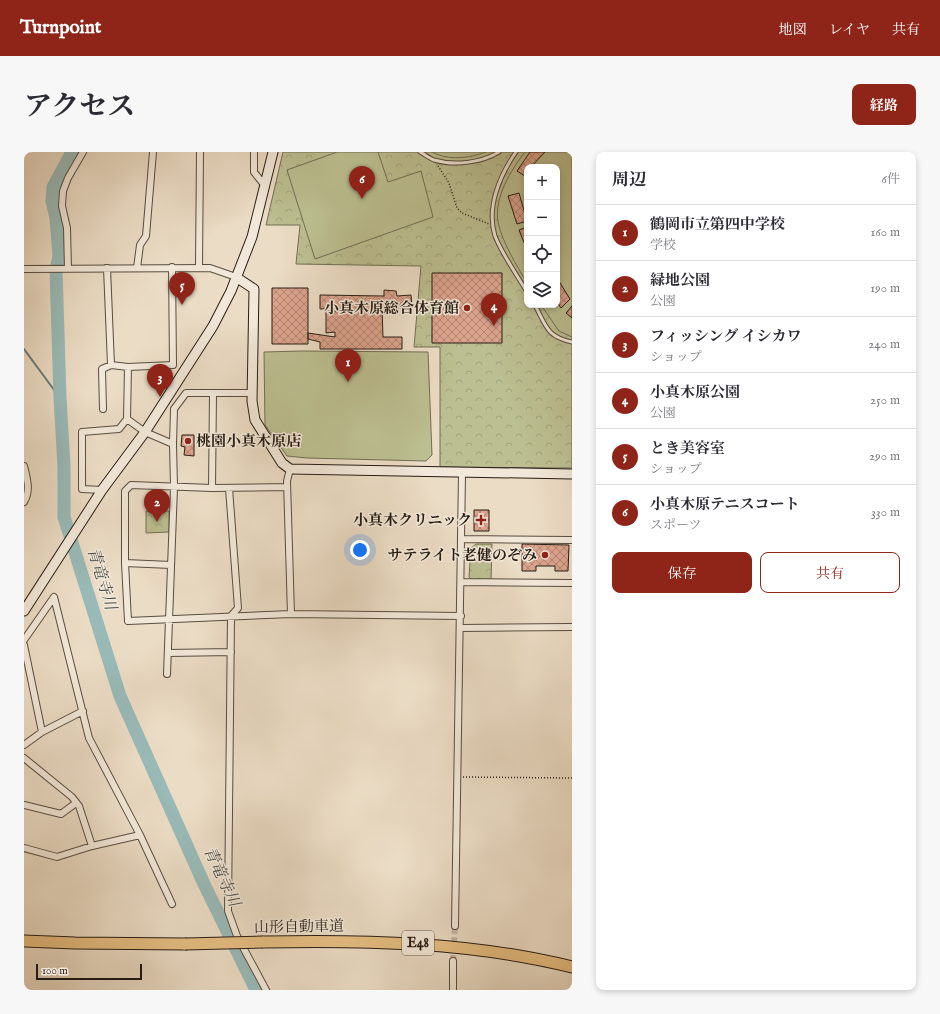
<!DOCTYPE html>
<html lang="ja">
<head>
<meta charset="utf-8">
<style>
  body { margin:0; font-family:"IM FELL English","Noto Serif JP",serif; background:#f7f7f7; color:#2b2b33 }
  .controls { position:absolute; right:12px; top:12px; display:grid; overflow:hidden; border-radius:8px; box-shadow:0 2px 6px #0003 }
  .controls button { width:36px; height:36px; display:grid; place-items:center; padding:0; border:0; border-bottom:1px solid #e1e1e2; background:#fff; color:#2b2b33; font:20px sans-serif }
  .scale { position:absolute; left:12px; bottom:10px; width:106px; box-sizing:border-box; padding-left:4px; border:2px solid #271d15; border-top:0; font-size:11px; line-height:14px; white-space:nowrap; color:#271d15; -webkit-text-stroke:3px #f2e8d9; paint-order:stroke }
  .you { position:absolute; left:336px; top:398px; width:14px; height:14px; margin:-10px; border:3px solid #fff; border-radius:50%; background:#1a73e8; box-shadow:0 0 0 6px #1a73e833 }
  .badge { display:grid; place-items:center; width:26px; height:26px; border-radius:50%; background:#8f2418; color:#fff; font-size:13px; font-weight:700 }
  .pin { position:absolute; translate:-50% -33px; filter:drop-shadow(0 1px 2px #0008) }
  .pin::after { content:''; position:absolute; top:21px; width:14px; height:12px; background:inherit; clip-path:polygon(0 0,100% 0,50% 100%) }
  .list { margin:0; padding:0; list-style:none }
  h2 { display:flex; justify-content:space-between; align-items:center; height:52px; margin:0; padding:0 16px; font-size:17px }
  h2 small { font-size:13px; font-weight:400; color:#7c7c81 }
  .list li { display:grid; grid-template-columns:26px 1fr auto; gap:12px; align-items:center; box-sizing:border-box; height:56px; padding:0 16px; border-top:1px solid #e1e1e2 }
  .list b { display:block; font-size:15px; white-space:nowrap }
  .list p { margin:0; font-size:13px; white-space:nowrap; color:#7c7c81 }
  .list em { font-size:13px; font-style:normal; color:#7c7c81 }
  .actions { display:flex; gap:8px; padding:12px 16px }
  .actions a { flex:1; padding:9px 0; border:1px solid #8f2418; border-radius:8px; text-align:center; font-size:14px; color:#8f2418 }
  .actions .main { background:#8f2418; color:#fff }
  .icon { flex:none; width:22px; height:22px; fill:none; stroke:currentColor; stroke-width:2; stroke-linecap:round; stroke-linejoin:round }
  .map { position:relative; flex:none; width:548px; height:838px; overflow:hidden; border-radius:8px }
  header { display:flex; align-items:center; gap:24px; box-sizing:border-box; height:56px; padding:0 20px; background:#8f2418; color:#fff }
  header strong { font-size:19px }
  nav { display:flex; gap:22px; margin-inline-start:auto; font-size:14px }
  .intro { display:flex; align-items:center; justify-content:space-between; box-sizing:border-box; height:96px; padding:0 24px }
  h1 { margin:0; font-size:28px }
  .button { padding:10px 18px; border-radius:8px; background:#8f2418; color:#fff; font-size:14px; font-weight:700 }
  main { display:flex; gap:24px; padding:0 24px }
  aside { flex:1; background:#fff; border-radius:8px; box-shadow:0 2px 6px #0003 }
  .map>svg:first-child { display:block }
  .forest { fill:url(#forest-crowns); stroke:#726e53; fill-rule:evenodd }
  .pitch { fill:#bcbf91; stroke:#726e53 }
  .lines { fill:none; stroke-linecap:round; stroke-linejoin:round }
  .stream { stroke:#6b7b77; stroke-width:2 }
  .river { stroke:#99bab8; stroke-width:13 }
  .building { fill:url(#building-cross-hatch); stroke:#271d15 }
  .street-tunnel { stroke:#c4b6a2; stroke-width:6; stroke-dasharray:6 3; stroke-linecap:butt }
  .lane-casing { stroke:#584d41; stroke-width:5 }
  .street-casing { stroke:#584d41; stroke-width:8 }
  .secondary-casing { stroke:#271d15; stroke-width:11 }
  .highway-casing { stroke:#271d15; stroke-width:13 }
  .path { stroke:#271d15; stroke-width:1.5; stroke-dasharray:1 2; stroke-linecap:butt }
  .lane { stroke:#f2e8d9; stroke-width:3 }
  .street { stroke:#f2e8d9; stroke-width:6 }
  .secondary { stroke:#f2e8d9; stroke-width:9 }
  .highway { stroke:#e6be82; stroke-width:11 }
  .highway-bridge-casing { stroke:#271d15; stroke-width:13; stroke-linecap:butt }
  .highway-bridge { stroke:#e6be82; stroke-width:11 }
  .poi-dot { fill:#8f2418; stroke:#f2e8d9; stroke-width:1.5 }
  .labels { text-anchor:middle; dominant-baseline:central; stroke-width:3; stroke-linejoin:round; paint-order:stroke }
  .shield { fill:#f2e8d9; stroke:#645a50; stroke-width:1 }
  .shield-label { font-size:14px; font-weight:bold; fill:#271d15 }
  .poi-label { font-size:15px; font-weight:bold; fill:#271d15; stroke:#f2e8d9; text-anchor:end }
  .street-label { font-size:15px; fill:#271d15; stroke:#f2e8d9 }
  .water-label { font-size:16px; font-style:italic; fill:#494c46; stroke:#f2e8d9 }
</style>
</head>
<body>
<header>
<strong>Turnpoint</strong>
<nav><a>地図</a><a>レイヤ</a><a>共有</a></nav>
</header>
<div class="intro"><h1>アクセス</h1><a class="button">経路</a></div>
<main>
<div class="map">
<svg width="548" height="838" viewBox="0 0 548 838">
  <defs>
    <pattern id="forest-crowns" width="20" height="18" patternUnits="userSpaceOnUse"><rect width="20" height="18" fill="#bcbf91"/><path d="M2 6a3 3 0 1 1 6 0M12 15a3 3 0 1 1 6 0" fill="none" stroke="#a2a47c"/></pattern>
    <pattern id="building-cross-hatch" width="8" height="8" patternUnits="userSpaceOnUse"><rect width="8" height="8" fill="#dca38d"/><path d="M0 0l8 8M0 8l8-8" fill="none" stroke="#b28472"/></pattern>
  </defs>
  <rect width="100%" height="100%" fill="#ebdcc5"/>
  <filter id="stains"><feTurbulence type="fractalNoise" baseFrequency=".005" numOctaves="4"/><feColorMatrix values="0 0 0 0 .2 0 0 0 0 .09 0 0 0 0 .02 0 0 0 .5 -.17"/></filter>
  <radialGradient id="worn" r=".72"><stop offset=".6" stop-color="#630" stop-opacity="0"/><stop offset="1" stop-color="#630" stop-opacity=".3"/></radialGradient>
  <path class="forest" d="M259,0H548V316L416,315V195H390L397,114L272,112L276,73H242ZM503,15H533V153H503Z
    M122,359H145V380L122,381Z
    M452,392H468L467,428H448L445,425L447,396Z"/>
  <path class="pitch" d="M313,0H354L364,30L397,19L409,65L291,107L263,18Z
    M408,0H462C445,6 425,9 408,0Z
    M501,0H548V185L535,179L517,153H533V15H503V131C493,114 478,90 474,70C470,45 487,18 501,0Z
    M277,199L404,200L408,303L402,309L283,306L263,304L241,273L240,200Z"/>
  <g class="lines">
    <path class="stream" d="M0,197L36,246"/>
    <path class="river" d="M48,0L29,35L28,49L32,66L35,104L32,118L36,246L40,314V365L96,544L180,732L232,838"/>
  </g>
  <path class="building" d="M506,0H521L507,15H503L501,24L493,19Z
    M495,41L503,69L493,72L484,44Z
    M503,75V98L495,78Z
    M408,121H478V191H408Z
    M533,126L546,147L537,156L533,150Z
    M248,136H284V192H248Z
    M360,138L372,139L373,144L387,143L388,156H358L359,185H378V197H296V190L284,187V181L311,185V180L302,181V159H312V156L296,157V143L360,144Z
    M548,154V166L542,161Z
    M158,283H170V304L160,303L161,295L157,294Z
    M450,358H465V379H450Z
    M498,392L545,393L544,419H531V414H512V419H498Z"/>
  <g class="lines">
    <path class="street-tunnel" d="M429,809L431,774"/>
    <defs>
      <path id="lane" d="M396,0C400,2 405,6 410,8C430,14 457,11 475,0
        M492,0C476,23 462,55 471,84C478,102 493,123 503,140
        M511,153C522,174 523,185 548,190"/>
      <path id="street" d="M230,0V20L241,34
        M83,116L87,213
        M113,116L116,93L122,84L129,0
        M175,116L176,0
        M0,117L186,116L212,125
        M44,117L43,76L38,54L39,39L44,26L59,0
        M79,257L78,217L87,213L104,215
        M103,267L121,280L149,292L150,335L143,522
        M149,292L150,257L162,241H229
        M0,314C3,326 7,339 0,350
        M266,317L263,329L267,462
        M263,335L188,336L107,333L101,339V411L104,469L267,462L437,464
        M188,336L189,241
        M205,336L214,456L207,464L204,759L213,784L242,838
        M78,338L58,337V280L95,277L103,267L104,215L149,213L148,115
        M438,387L548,388
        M101,411L147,413
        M437,430L548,431
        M437,476L548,475
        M0,488L30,445L65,586L116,683L148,752
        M0,493L18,580
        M144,501L207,500
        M0,593L18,580L59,559
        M0,606L48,645L55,654L68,694
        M0,653L37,662L52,651
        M0,696L33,705L68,694L116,683
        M431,774L438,322
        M429,838V809"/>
      <path id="secondary" d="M212,125L230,137L228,249L231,268L258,311L266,317L548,322
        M0,459L78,338L121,280L189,174L207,139L228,85L249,0"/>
      <path id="highway" d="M0,789L51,791L161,792
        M239,790C343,788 447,790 548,815"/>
    </defs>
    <use href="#lane" class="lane-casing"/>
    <use href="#street" class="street-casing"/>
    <use href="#secondary" class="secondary-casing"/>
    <use href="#highway" class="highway-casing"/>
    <path class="path" d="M414,14L425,31L433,56L438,61L465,72
      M439,625L548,626"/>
    <use href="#lane" class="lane"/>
    <use href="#street" class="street"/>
    <use href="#secondary" class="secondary"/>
    <use href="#highway" class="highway"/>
    <defs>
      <path id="highway-bridge" d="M161,792L239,790"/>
    </defs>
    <use href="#highway-bridge" class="highway-bridge-casing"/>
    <use href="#highway-bridge" class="highway-bridge"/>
  </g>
  <g class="poi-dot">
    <circle cx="443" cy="156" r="4"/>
    <circle cx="164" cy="289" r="4"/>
    <path d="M455 362h4v4h4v4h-4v4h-4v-4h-4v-4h4z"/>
    <circle cx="521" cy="403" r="4"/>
  </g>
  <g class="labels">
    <rect class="shield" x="378" y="779" width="32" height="24" rx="3"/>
    <g class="shield-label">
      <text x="394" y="791">E48</text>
    </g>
    <g class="poi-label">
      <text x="435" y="156">小真木原総合体育館</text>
      <text x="172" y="289" text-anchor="start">桃園小真木原店</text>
      <text x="448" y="368">小真木クリニック</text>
      <text x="513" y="403">サテライト老健のぞみ</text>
    </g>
    <g class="street-label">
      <text transform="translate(275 775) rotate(-1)">山形自動車道</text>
    </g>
    <g class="water-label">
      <text transform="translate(77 427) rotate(73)">青竜寺川</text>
      <text transform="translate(197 725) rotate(65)">青竜寺川</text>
    </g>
  </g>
  <rect width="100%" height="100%" filter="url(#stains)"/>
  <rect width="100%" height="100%" fill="url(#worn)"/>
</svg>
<div class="controls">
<button>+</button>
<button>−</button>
<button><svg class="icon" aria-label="locate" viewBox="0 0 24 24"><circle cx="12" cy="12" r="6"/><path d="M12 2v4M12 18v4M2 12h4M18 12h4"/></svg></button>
<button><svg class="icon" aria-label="layers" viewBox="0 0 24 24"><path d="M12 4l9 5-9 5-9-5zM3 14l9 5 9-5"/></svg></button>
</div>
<div class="scale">100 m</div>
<div class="you"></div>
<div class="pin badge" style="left:324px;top:230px">1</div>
<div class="pin badge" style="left:133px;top:370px">2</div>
<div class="pin badge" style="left:136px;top:245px">3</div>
<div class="pin badge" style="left:470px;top:174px">4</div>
<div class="pin badge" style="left:158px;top:153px">5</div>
<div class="pin badge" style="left:338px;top:47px">6</div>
</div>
<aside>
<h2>周辺<small>6件</small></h2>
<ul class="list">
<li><span class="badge">1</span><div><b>鶴岡市立第四中学校</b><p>学校</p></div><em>160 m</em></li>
<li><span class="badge">2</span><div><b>緑地公園</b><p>公園</p></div><em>190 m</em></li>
<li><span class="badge">3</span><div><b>フィッシング イシカワ</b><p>ショップ</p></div><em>240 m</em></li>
<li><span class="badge">4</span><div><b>小真木原公園</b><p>公園</p></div><em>250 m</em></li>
<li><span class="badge">5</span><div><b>とき美容室</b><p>ショップ</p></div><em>290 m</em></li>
<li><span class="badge">6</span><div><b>小真木原テニスコート</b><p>スポーツ</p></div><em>330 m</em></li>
</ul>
<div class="actions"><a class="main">保存</a><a>共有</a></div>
</aside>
</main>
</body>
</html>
